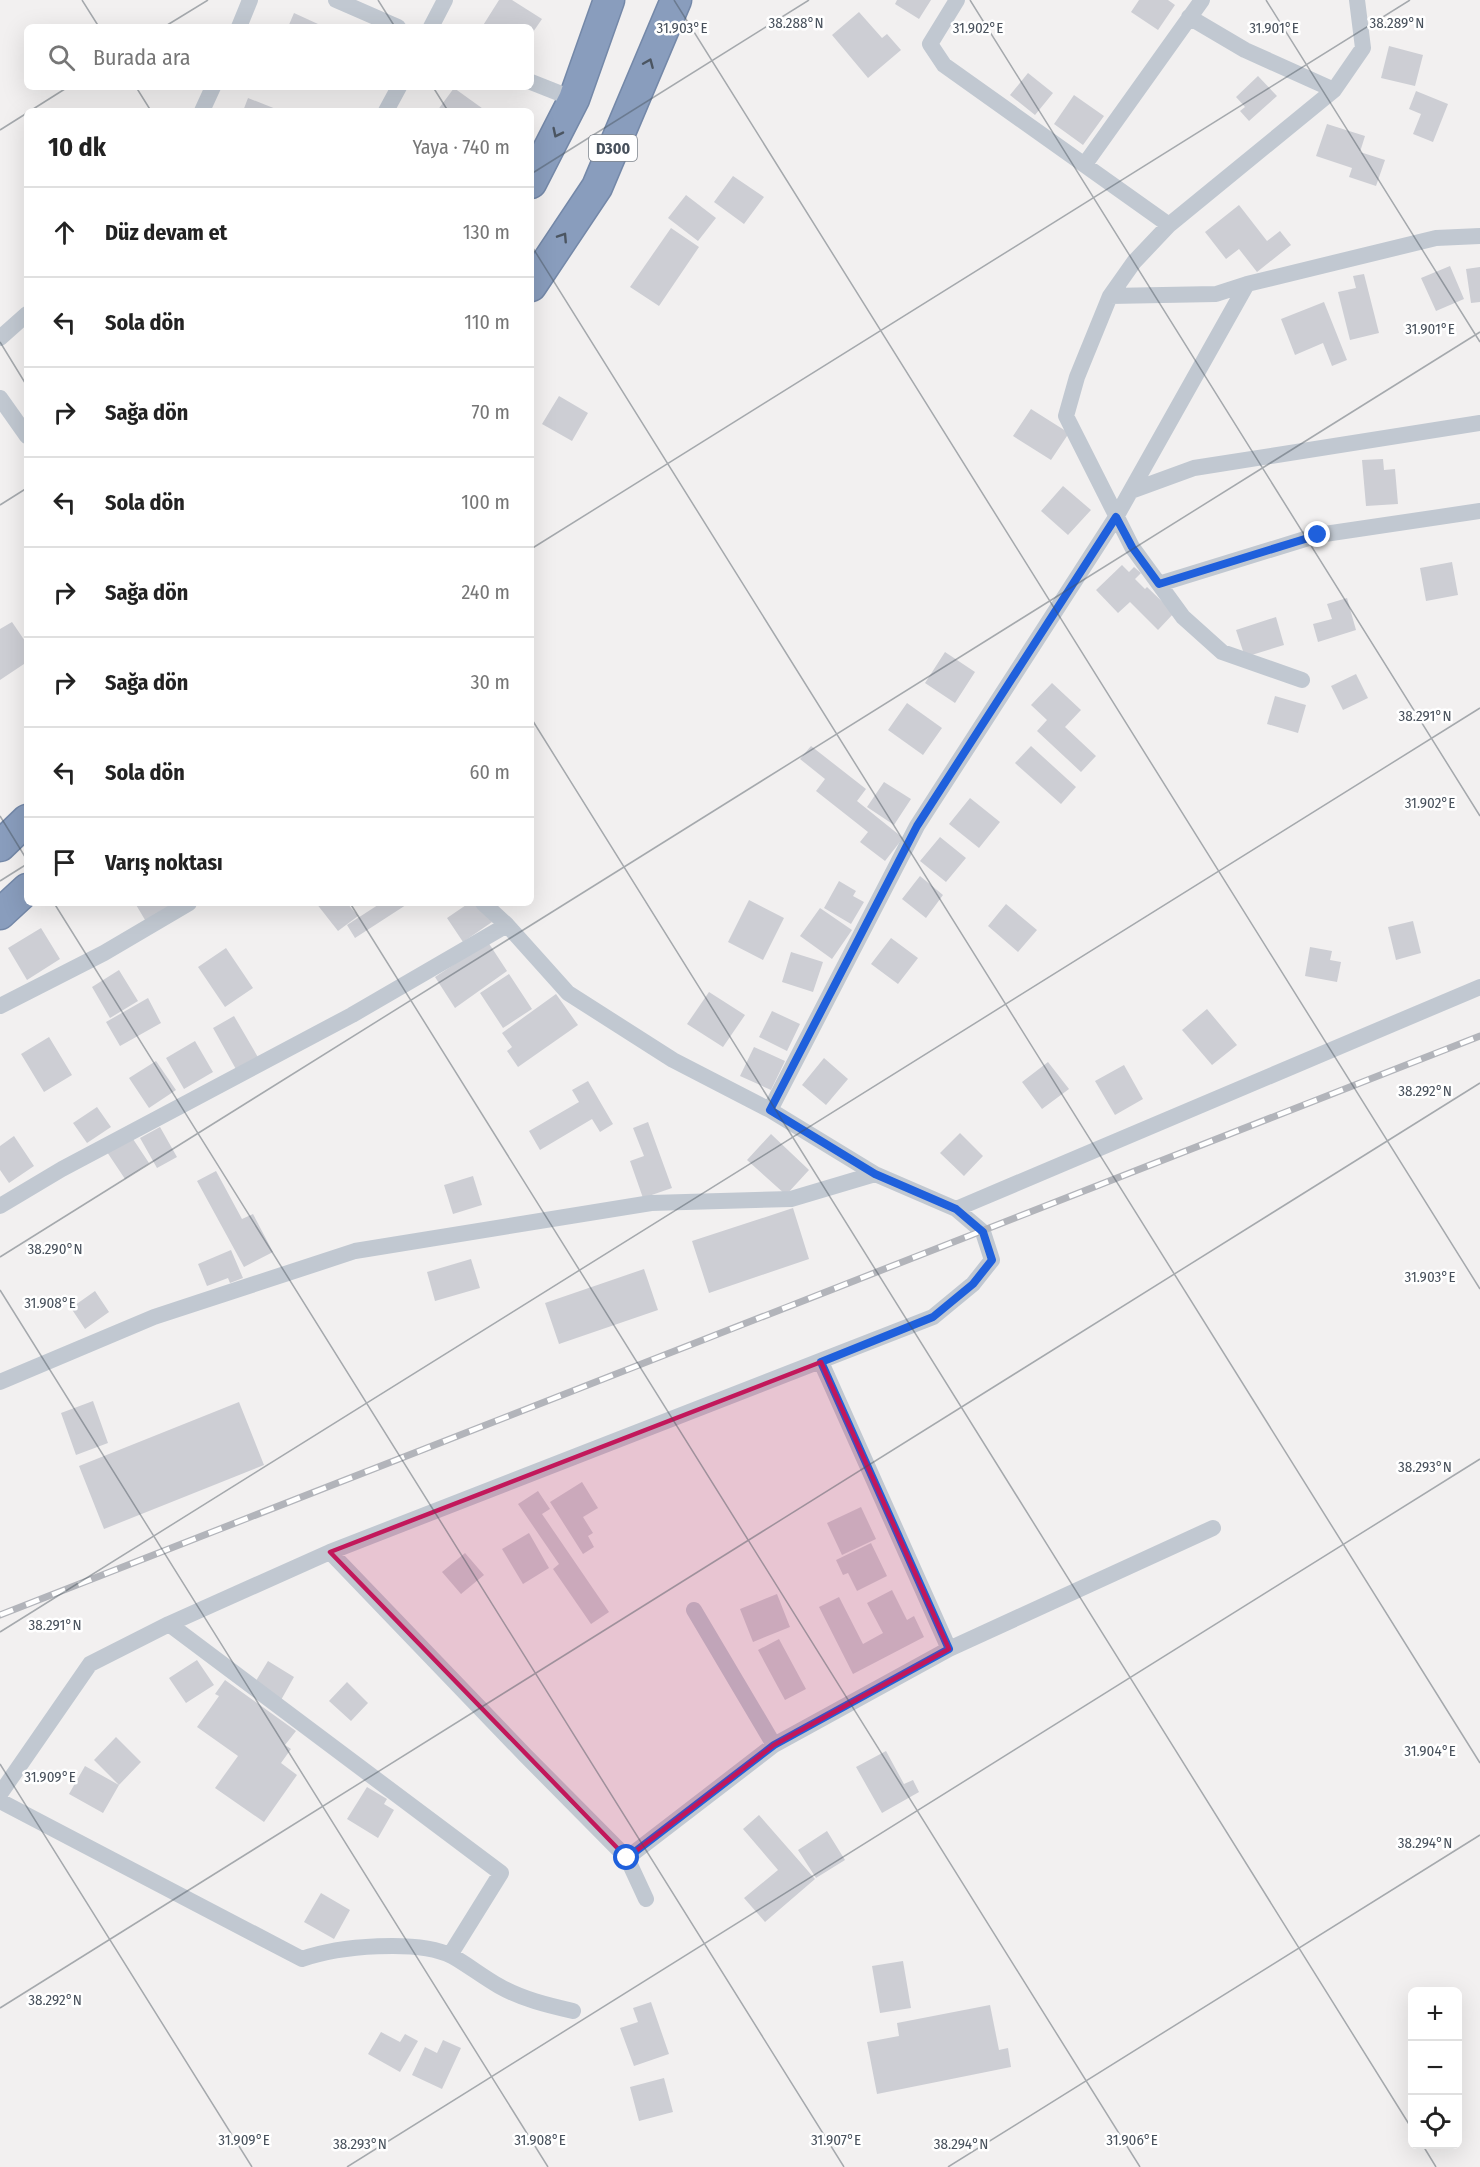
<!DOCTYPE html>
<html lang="tr">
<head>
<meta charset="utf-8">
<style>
  body { margin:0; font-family:"Fira Sans Condensed",sans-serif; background:#f2f2f2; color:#222 }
  .controls { position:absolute; right:18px; bottom:18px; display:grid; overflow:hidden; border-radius:9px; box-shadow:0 6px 24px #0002 }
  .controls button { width:54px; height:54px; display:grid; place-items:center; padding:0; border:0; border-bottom:2px solid #e0e0e0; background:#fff; color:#222; font:30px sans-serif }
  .stop { position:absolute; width:18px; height:18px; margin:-14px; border:4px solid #1f60dc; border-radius:50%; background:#fff }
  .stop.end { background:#1f60dc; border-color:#fff; box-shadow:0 2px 6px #0008 }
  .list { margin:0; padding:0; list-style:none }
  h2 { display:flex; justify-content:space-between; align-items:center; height:78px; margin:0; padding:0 24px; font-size:26px }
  h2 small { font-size:20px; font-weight:400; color:#767676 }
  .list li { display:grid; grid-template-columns:39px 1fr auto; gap:18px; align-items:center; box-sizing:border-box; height:90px; padding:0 24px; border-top:2px solid #e0e0e0 }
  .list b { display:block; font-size:22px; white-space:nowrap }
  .list em { font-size:20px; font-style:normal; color:#767676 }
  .icon { flex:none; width:33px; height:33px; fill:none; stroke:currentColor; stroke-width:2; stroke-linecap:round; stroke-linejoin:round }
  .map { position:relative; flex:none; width:1480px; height:2167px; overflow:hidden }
  .search { position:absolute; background:#fff; box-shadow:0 6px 24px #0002; left:24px; top:24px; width:510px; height:66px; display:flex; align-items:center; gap:15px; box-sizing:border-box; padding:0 21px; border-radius:9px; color:#767676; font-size:22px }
  .panel { position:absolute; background:#fff; box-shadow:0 6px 24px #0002; left:24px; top:108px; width:510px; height:798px; border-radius:9px }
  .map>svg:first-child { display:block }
  .building { fill:#cdced4 }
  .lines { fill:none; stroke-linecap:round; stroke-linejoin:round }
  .highway-casing { stroke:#7488a8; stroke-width:33 }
  .street { stroke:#c1c8d1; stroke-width:16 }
  .highway { stroke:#899dbd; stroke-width:30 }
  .rail-casing { stroke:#b2b4ba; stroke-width:7 }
  .rail { stroke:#fff; stroke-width:4.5; stroke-dasharray:14; stroke-linecap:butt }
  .oneway { stroke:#4b5561 }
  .route { stroke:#1f60dc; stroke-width:8 }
  .marked { fill:#c2185b; fill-opacity:0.2; stroke:#c2185b; stroke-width:4.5; stroke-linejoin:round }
  .ticks { fill:none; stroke:#48515c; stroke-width:1.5; stroke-opacity:0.45 }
  .labels { text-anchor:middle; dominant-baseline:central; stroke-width:5; stroke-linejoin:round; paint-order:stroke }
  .shield { fill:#fff; stroke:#7f858d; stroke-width:1.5 }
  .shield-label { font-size:16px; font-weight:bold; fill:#48515c }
  .ticks-label { font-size:15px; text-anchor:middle; fill:#48515c; stroke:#fff; stroke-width:5; stroke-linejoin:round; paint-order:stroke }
</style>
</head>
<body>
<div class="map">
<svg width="1480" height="2167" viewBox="0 0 1480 2167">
  <rect width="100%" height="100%" fill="#f2f0f0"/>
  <path class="building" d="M499,0H512L542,19L531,35V27H482Z
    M897,0H931L919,19L895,4Z
    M1139,0H1168L1175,5L1158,30L1131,12Z
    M859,12L882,38L887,34L901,50L868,78L832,35Z
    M294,13L318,24L317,27H288Z
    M1389,46L1423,55L1415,86L1381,78Z
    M1028,73L1053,93L1035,115L1010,95Z
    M1258,76L1277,96L1249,121L1240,111L1245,107L1236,97Z
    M454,88L486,111H437Z
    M1416,91L1448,104L1433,142L1413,134L1421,114L1409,109Z
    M1074,95L1104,116L1083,145L1054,124Z
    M248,98L281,111H243Z
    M1327,124L1365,136L1360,152L1385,160L1376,186L1349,177L1352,168L1316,156Z
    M733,176L764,197L744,224L714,202Z
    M686,195L716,218L698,241L668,218Z
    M1239,205L1267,241L1280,231L1291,245L1257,272L1239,249L1226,259L1205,232Z
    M671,228L699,247L659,306L630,287Z
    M1450,266L1464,299L1436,311L1421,278Z
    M1480,267V302L1471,303L1466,269Z
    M1364,274L1379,333L1350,340L1338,292L1356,288L1353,276Z
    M1324,302L1347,360L1332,366L1323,343L1295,355L1281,319Z
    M559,396L588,413L572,441L542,424Z
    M1031,409L1069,433L1051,460L1013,436Z
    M1383,459L1384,470L1395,469L1398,504L1366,506L1362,460Z
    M1063,486L1091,510L1068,535L1041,511Z
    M1452,562L1458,595L1426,601L1420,568Z
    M1122,565L1129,572L1134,567L1141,573L1135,579L1145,589L1147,587L1174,613L1158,630L1130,602L1118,613L1096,590Z
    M1347,598L1356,630L1318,642L1313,624L1332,619L1327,604Z
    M1276,617L1284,645L1245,657L1236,630Z
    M12,622L27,644V662L0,680V629Z
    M945,652L975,672L955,703L925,683Z
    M1356,674L1368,698L1343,710L1331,686Z
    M1052,683L1081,710L1065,727L1096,756L1081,772L1037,731L1047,720L1031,705Z
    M1275,696L1306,705L1298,733L1267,724Z
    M907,703L942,728L923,755L888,730Z
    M811,746L866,789L857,801L903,838L885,861L860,842L868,832L816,791L825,779L800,759Z
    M1031,746L1076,787L1061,804L1015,763Z
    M884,782L911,799L894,825L867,807Z
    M970,798L1000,822L979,848L949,824Z
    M940,837L966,858L946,882L920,861Z
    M920,876L943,895L926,918L902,899Z
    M839,881L856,891L853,896L864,902L851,924L824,908Z
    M749,900L784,918L763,960L728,942Z
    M135,903H184L148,925Z
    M316,903H347L358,916L338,931Z
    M381,903H409L355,938L347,925Z
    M469,903H479L492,922L463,942L447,918Z
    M1006,904L1037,930L1018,952L988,926Z
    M820,908L852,930L832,959L800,936Z
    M1413,921L1421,953L1396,960L1388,927Z
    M41,928L60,959L27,980L8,948Z
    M891,938L918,958L898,984L871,964Z
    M488,942L507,971L455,1008L435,977Z
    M1310,947L1332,951L1330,960L1341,962L1337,982L1305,976Z
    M226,948L253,988L225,1007L198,967Z
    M791,952L823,962L813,992L782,982Z
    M119,970L138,1001L110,1018L92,987Z
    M509,974L532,1009L503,1028L480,993Z
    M709,992L745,1015L723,1047L687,1024Z
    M556,994L578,1025L518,1067L507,1051L512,1047L502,1033Z
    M148,998L161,1023L120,1046L106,1022Z
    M1207,1009L1237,1045L1212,1065L1182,1030Z
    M772,1011L800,1024L787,1051L759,1037Z
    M234,1016L259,1059L237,1071L213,1028Z
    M49,1037L72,1075L44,1092L21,1054Z
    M195,1041L213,1072L184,1089L166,1058Z
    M754,1047L785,1061L771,1090L740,1076Z
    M824,1058L848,1079L826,1105L802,1085Z
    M156,1061L176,1090L149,1108L129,1078Z
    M1048,1062L1069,1089L1042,1109L1022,1082Z
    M1124,1065L1143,1099L1115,1115L1095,1081Z
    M588,1081L613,1124L600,1132L592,1119L540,1150L529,1131L579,1102L572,1090Z
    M97,1107L111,1127L87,1143L73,1123Z
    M648,1122L672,1188L643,1198L630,1161L644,1156L633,1128Z
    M160,1127L177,1157L157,1168L140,1138Z
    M960,1133L983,1156L964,1176L940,1153Z
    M771,1134L809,1170L786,1195L747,1160Z
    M14,1136L34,1166L9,1183L0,1170V1146Z
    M131,1136L149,1163L125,1179L107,1152Z
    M216,1171L242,1219L253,1214L273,1252L244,1267L197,1181Z
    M473,1176L482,1205L453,1214L444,1185Z
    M793,1208L809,1259L709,1293L692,1241Z
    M231,1250L243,1278L230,1283L228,1278L207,1286L198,1264Z
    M471,1259L480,1288L435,1301L427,1272Z
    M644,1269L658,1310L559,1344L545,1303Z
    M95,1291L109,1312L85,1329L71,1308Z
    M93,1401L108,1443L76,1455L61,1413Z
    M239,1402L264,1465L104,1529L79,1466Z
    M582,1482L598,1508L583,1517L593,1533L588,1536L594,1547L583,1554L550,1502Z
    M538,1491L550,1509L542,1514L609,1612L591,1624L553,1569L559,1564L518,1504Z
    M861,1507L876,1539L842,1555L827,1523Z
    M529,1533L549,1568L523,1584L502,1549Z
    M871,1543L887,1576L857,1591L848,1573L843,1575L836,1560Z
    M465,1553L484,1575L461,1594L442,1572Z
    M892,1590L907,1620L914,1616L924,1637L853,1674L819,1607L839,1597L863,1644L883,1633L867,1603Z
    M777,1594L790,1627L753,1642L740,1609Z
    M779,1639L806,1689L785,1700L758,1650Z
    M197,1660L214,1685L186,1703L169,1678Z
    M268,1661L294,1677L281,1700L254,1684Z
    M225,1680L296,1731L285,1745L291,1749L281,1763L297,1775L264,1822L215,1788L238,1756L197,1727L219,1696L215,1694Z
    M347,1682L368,1703L351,1721L329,1701Z
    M116,1737L141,1762L119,1785L94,1760Z
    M886,1751L904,1784L913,1780L919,1792L882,1813L856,1767Z
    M85,1766L119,1785L103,1813L69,1794Z
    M367,1787L387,1799L384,1804L394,1810L378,1838L347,1819Z
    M759,1815L815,1879L765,1922L744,1898L778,1870L743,1829Z
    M827,1831L845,1860L816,1878L798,1850Z
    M321,1893L350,1910L334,1939L304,1922Z
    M903,1961L911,2008L880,2013L872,1966Z
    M651,2002L669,2054L634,2066L620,2028L638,2022L633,2008Z
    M990,2005L999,2050L1008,2048L1011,2067L877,2094L867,2042L899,2036L897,2023Z
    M381,2032L400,2042L405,2034L418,2041L400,2072L368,2054Z
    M443,2040L461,2048L442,2089L412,2075L425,2047L437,2053Z
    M664,2078L673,2112L639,2121L630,2087Z"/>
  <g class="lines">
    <defs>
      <path id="highway" d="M531,183L574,99L609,0
        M531,286L597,187L676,0
        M0,846L27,820
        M0,914L27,889"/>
    </defs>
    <use href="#highway" class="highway-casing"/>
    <path class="street" d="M336,0L398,27
      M957,0L930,44L944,65L1169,225
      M1189,17L1245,50L1334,90
      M239,27L250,0
      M431,27L445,0
      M531,82L574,99
      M202,111L213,87
      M386,111L399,87
      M1085,164L1202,0
      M1110,296L1216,294L1247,284L1436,238L1480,236
      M0,338L27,314
      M0,398L27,436
      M1131,491L1194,468L1480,423
      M1159,584L1318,535L1480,511
      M1302,680L1222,652L1183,617L1132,547L1066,416L1077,377L1110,296L1134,262L1169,225L1334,90L1363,48L1357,0
      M0,1006L104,953L189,903
      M770,1110L917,826L1116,517L1247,284
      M0,1206L62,1169L352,1015L507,925
      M956,1209L1480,987
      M821,1362L949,1649
      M0,1382L154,1317L355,1251L651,1203L791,1199L875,1174
      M330,1552L525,1755L627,1858L646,1899
      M694,1610L774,1745
      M169,1624L501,1873L450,1955
      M0,1794L90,1664L169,1624L330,1552L933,1317L973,1284L992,1260L983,1232L956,1209L875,1174L770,1110L673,1060L568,993L507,925L483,903
      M0,1801L302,1959C338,1946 418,1939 452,1956C468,1965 483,1977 499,1986C522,1999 547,2005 573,2011
      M627,1858L774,1745L949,1649L1213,1528"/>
    <use href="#highway" class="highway"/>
    <defs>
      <path id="rail" d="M0,1615L1480,1036"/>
    </defs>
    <use href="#rail" class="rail-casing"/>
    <use href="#rail" class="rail"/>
  </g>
  <defs><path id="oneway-chevron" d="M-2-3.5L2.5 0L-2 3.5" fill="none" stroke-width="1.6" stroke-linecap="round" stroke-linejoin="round" transform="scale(1.5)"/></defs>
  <g class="oneway">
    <use href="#oneway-chevron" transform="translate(649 63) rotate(-67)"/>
    <use href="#oneway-chevron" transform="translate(557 133) rotate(116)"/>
    <use href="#oneway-chevron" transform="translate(563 237) rotate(-57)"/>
  </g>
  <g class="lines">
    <path class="route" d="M627,1858L774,1745L949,1649L821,1362L933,1317L973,1284L992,1260L983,1232L956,1209L875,1174L770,1110L917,826L1116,517L1132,547L1159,584L1318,535"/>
  </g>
  <path class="marked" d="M821,1362L949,1649L774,1745L627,1858L330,1552Z"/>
  <path class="ticks" d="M82,0L99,27M378,0L395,27M674,0L1480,1289M970,0L1480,816M1266,0L1480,342M164,27L208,0M136,87L151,111M433,87L448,111M30,111L68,87M0,130L27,113M531,174L809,0M531,245L1480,1763M0,342L27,386M0,505L27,488M531,549L1410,0M531,718L1412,2129M0,816L27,860M0,881L27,864M54,903L844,2167M350,903L1140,2167M0,1257L1480,332M0,1290L548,2167M0,1632L1480,708M0,1764L252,2167M0,2008L1480,1083M1422,2144L1436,2167M347,2167L1480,1459M948,2167L1480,1835"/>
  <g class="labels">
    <rect class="shield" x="589" y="135" width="48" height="26" rx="4.5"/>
    <g class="shield-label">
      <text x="613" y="148">D300</text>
    </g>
  </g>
  <g class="ticks-label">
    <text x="796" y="28">38.288°N</text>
    <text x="1397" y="28">38.289°N</text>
    <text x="682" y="33">31.903°E</text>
    <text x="978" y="33">31.902°E</text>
    <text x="1274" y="33">31.901°E</text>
    <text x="1430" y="334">31.901°E</text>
    <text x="1425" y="721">38.291°N</text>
    <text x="1430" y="808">31.902°E</text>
    <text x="1425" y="1096">38.292°N</text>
    <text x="55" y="1254">38.290°N</text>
    <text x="1430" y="1282">31.903°E</text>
    <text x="50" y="1308">31.908°E</text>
    <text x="1425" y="1472">38.293°N</text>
    <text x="55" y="1630">38.291°N</text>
    <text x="1430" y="1756">31.904°E</text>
    <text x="50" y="1782">31.909°E</text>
    <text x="1425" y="1848">38.294°N</text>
    <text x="55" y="2005">38.292°N</text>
    <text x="244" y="2145">31.909°E</text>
    <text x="540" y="2145">31.908°E</text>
    <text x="836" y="2145">31.907°E</text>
    <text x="1132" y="2145">31.906°E</text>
    <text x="360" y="2149">38.293°N</text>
    <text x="961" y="2149">38.294°N</text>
  </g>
</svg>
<div class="controls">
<button>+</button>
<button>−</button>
<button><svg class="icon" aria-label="locate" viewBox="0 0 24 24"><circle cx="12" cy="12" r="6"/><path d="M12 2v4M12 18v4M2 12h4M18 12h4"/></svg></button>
</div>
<div class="stop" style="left:627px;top:1858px"></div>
<div class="stop end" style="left:1318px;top:535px"></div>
<div class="search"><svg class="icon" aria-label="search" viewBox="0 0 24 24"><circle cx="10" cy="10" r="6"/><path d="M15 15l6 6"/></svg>Burada ara</div>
<section class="panel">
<h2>10 dk<small>Yaya · 740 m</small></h2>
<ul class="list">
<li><svg class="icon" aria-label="ahead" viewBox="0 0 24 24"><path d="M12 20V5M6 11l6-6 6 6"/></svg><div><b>Düz devam et</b></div><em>130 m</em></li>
<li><svg class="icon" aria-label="left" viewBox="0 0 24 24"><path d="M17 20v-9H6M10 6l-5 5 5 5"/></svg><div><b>Sola dön</b></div><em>110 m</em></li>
<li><svg class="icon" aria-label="right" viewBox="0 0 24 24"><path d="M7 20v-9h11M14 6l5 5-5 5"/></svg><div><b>Sağa dön</b></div><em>70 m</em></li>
<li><svg class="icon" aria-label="left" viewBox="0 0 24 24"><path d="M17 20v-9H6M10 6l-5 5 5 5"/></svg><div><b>Sola dön</b></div><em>100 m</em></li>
<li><svg class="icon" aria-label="right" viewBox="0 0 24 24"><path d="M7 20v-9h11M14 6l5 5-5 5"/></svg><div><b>Sağa dön</b></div><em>240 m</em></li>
<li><svg class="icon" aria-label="right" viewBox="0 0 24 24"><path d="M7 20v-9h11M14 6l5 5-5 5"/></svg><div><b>Sağa dön</b></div><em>30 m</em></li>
<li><svg class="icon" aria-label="left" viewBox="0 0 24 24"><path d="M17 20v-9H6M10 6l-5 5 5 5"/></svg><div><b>Sola dön</b></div><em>60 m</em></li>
<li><svg class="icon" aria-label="arrive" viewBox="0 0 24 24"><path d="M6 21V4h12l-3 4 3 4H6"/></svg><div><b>Varış noktası</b></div></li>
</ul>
</section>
</div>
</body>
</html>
